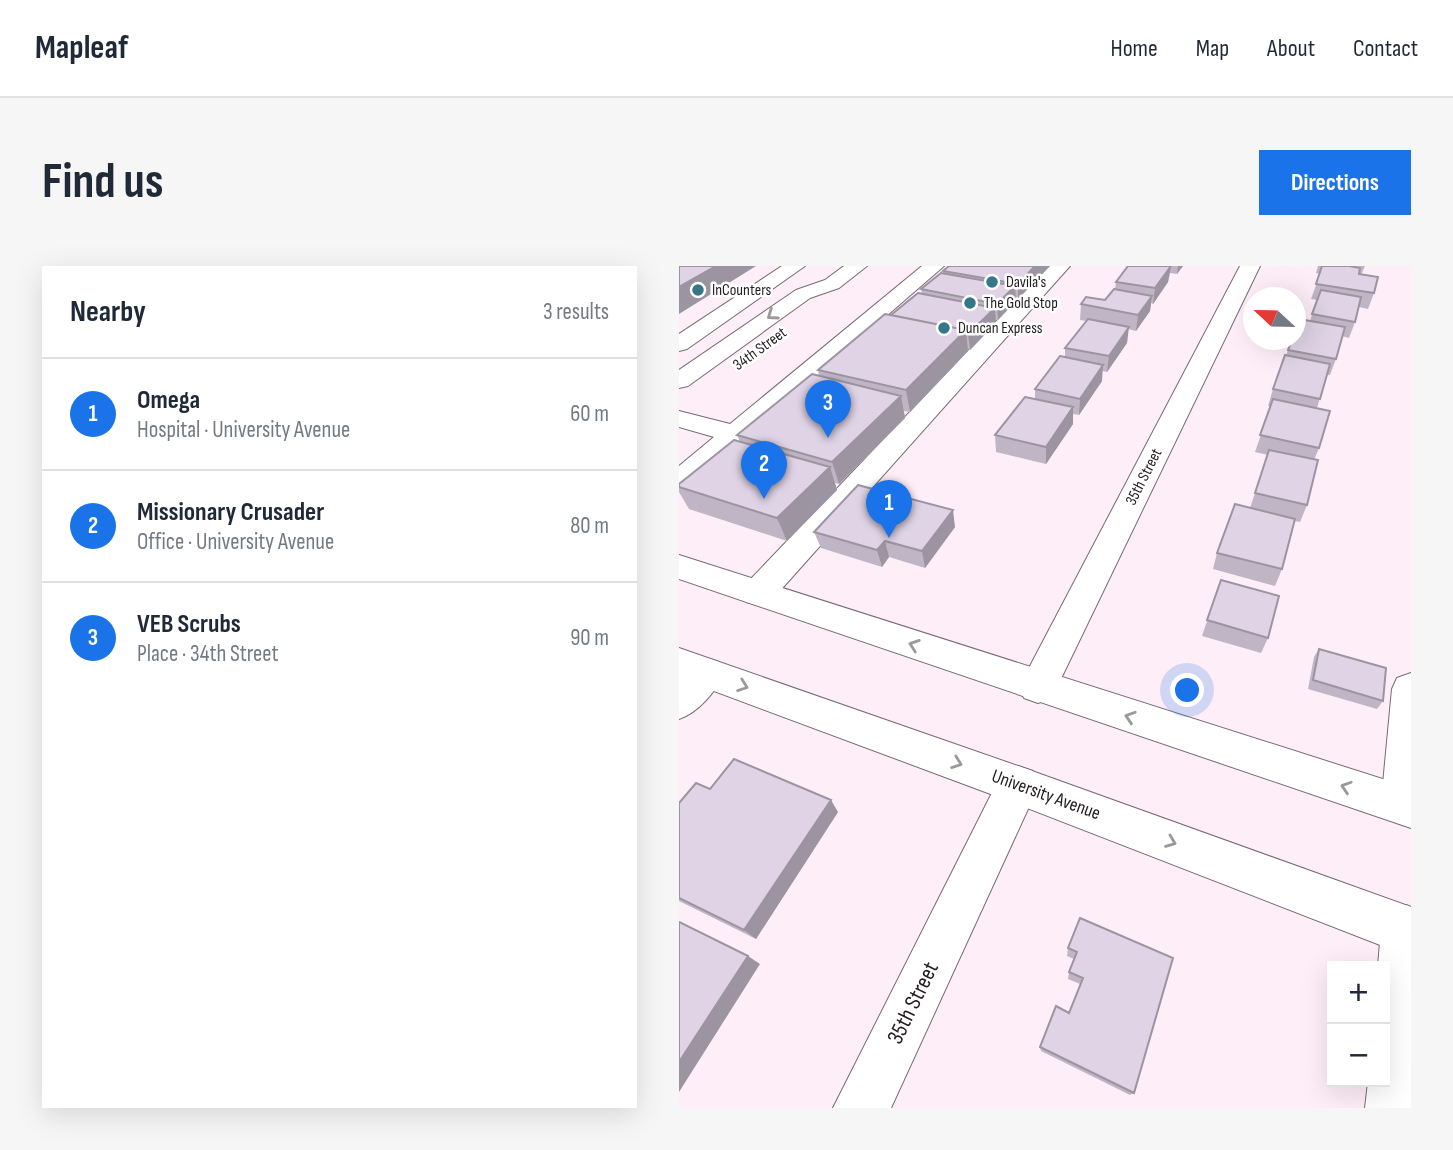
<!DOCTYPE html>
<html lang="en">
<head>
<meta charset="utf-8">
<style>
  body { margin:0; font-family:"Sofia Sans Condensed",sans-serif; background:#f6f6f7; color:#1f2937 }
  .controls { position:absolute; right:21px; bottom:21px; display:grid; overflow:hidden; border-radius:0px; box-shadow:0 7px 28px #0002 }
  .controls button { width:63px; height:63px; display:grid; place-items:center; padding:0; border:0; border-bottom:2px solid #e0e1e3; background:#fff; color:#1f2937; font:35px sans-serif }
  .compass { position:absolute; left:564px; top:21px; width:63px; height:63px; border-radius:50%; background:#fff; box-shadow:0 7px 28px #0002; rotate:292deg }
  .you { position:absolute; left:509px; top:425px; width:24px; height:24px; margin:-18px; border:5px solid #fff; border-radius:50%; background:#1a73e8; box-shadow:0 0 0 10px #1a73e833 }
  .badge { display:grid; place-items:center; width:46px; height:46px; border-radius:50%; background:#1a73e8; color:#fff; font-size:23px; font-weight:700 }
  .pin { position:absolute; translate:-50% -58px; filter:drop-shadow(0 2px 4px #0008) }
  .pin::after { content:''; position:absolute; top:37px; width:24px; height:21px; background:inherit; clip-path:polygon(0 0,100% 0,50% 100%) }
  .list { margin:0; padding:0; list-style:none }
  h2 { display:flex; justify-content:space-between; align-items:center; height:91px; margin:0; padding:0 28px; font-size:30px }
  h2 small { font-size:23px; font-weight:400; color:#747a83 }
  .list li { display:grid; grid-template-columns:46px 1fr auto; gap:21px; align-items:center; box-sizing:border-box; height:112px; padding:0 28px; border-top:2px solid #e0e1e3 }
  .list b { display:block; font-size:26px; white-space:nowrap }
  .list p { margin:0; font-size:23px; white-space:nowrap; color:#747a83 }
  .list em { font-size:23px; font-style:normal; color:#747a83 }
  .map { position:relative; flex:none; width:732px; height:842px; overflow:hidden; border-radius:0px }
  header { display:flex; align-items:center; gap:42px; box-sizing:border-box; height:98px; padding:0 35px; background:#fff; border-bottom:2px solid #e0e1e3 }
  header strong { font-size:33px }
  nav { display:flex; gap:38px; margin-inline-start:auto; font-size:24px }
  .intro { display:flex; align-items:center; justify-content:space-between; box-sizing:border-box; height:168px; padding:0 42px }
  h1 { margin:0; font-size:49px }
  .button { padding:18px 32px; border-radius:0px; background:#1a73e8; color:#fff; font-size:24px; font-weight:700 }
  main { display:flex; gap:42px; padding:0 42px }
  aside { flex:1; background:#fff; border-radius:0px; box-shadow:0 7px 28px #0002 }
  .map>svg:first-child { display:block }
  .lines { fill:none; stroke-linecap:round; stroke-linejoin:round }
  .minor-casing { stroke:#796974; stroke-width:2 }
  .major-casing { stroke:#796974; stroke-width:2 }
  .minor { fill:#fff; fill-rule:evenodd }
  .major { fill:#fff; fill-rule:evenodd }
  .wall { fill:#c0b5c5 }
  .shaded-wall { fill:#9c94a0 }
  .building { fill:#dfd3e5; stroke:#9c94a0; stroke-width:2 }
  .oneway { stroke:#9c999b }
  .poi-dot { fill:#357789; stroke:#fff; stroke-width:2.5 }
  .labels { text-anchor:middle; dominant-baseline:central; stroke-width:5; stroke-linejoin:round; paint-order:stroke }
  .far-poi-label { font-size:16px; fill:#231c20; stroke:#fff; text-anchor:start }
  .far-street-label { font-size:16px; fill:#231c20; stroke:#fff }
  .street-label { font-size:19px; fill:#231c20; stroke:#fff }
  .near-street-label { font-size:23px; fill:#231c20; stroke:#fff }
</style>
</head>
<body>
<header>
<strong>Mapleaf</strong>
<nav><a>Home</a><a>Map</a><a>About</a><a>Contact</a></nav>
</header>
<div class="intro"><h1>Find us</h1><a class="button">Directions</a></div>
<main>
<aside>
<h2>Nearby<small>3 results</small></h2>
<ul class="list">
<li><span class="badge">1</span><div><b>Omega</b><p>Hospital · University Avenue</p></div><em>60 m</em></li>
<li><span class="badge">2</span><div><b>Missionary Crusader</b><p>Office · University Avenue</p></div><em>80 m</em></li>
<li><span class="badge">3</span><div><b>VEB Scrubs</b><p>Place · 34th Street</p></div><em>90 m</em></li>
</ul>
</aside>
<div class="map">
<svg width="732" height="842" viewBox="0 0 732 842">
  <rect width="100%" height="100%" fill="#feeef8"/>
  <g class="lines">
    <defs>
      <path id="minor" d="M103,0H126L8,83L0,85V68Z
        M243,0H265L10,221L0,224V200L35,171L0,161V145L51,158Z
        M370,0H391L91,336L79,339L67,336L62,327L67,318Z
        M561,0H581L378,421L373,432L359,437L345,432L340,421Z
        M27,392L40,396L46,407C36,426 20,446 0,453V411L14,396Z
        M732,407V556L724,559L709,553L702,539L713,423L718,412Z
        M339,500L354,505L360,519L212,842H154L324,505Z
        M727,639L732,641V842H686L689,816H706V700H699L702,664L710,647Z"/>
      <path id="major" d="M165,0H188L160,22L131,32L9,120L0,122V104L117,24L146,14Z
        M0,289L732,522V562L0,313Z
        M0,382L339,500L732,641V691L325,533L0,412Z"/>
    </defs>
    <use href="#minor" class="minor-casing"/>
    <use href="#major" class="major-casing"/>
    <use href="#minor" class="minor"/>
    <use href="#major" class="major"/>
  </g>
  <path class="wall" d="M270,0H371L339,33H337V35L319,54L316,53L317,57L291,84L289,83V85L231,146L225,145L226,152L160,218L156,217L158,224L108,275L10,243L0,226V218L61,176L58,169L140,110L139,104L243,28L242,23L264,7V5Z
    M449,0H504L498,8L491,7L489,16L474,38L472,37L471,45L457,65L449,63L448,77L428,106L423,105V115L400,149L394,148V158L367,198L317,186L316,169L356,133V123L386,91V82L407,55L401,54L402,38L426,34L436,23L437,16Z
    M639,0H686L682,9L695,27L689,43L680,41L676,56L670,72L663,70L657,93L651,109H648L638,142L640,182L635,194L628,239L621,256L616,255L603,303L596,320L534,303L538,287L571,242L589,189L576,186L592,140H589L594,123L613,74L631,55L638,34L632,33L641,8L637,7Z
    M276,261L246,302L210,291L203,301L142,282L135,266Z
    M542,314L589,372L582,387L523,370Z
    M640,383L704,435L698,443L629,423L635,391Z
    M31,523L159,546L77,673L0,635V537Z
    M401,652L455,827L451,829L362,785L361,781L390,747L401,718L389,713L390,706L395,693L388,690L389,682Z"/>
  <path class="shaded-wall" d="M37,0H77L0,48V21Z
    M356,0H371L339,33V18Z
    M492,0L489,16L474,38L476,22Z
    M499,0H504L498,8Z
    M336,20L337,35L319,54L318,38Z
    M473,30L471,45L457,65L459,49Z
    M316,42L317,57L291,84L289,68Z
    M450,61L448,77L428,106L430,90Z
    M287,64L289,85L231,146L227,124Z
    M424,99L423,115L400,149L401,133Z
    M222,130L226,152L160,218L153,196Z
    M394,141V158L367,198V181Z
    M151,201L158,224L108,275L98,252Z
    M274,244L276,261L246,302L243,285Z
    M206,275L210,291L203,301L198,284Z
    M152,534L159,546L77,673L65,664Z
    M69,690L81,698L0,826V796Z"/>
  <path class="building" d="M0,0H37L0,21Z
    M270,0H356L339,18L264,5Z
    M449,0H492L476,22L437,16Z
    M643,0H670L681,2L680,8L699,11L695,27L637,18Z
    M262,7L336,20L318,38L242,23Z
    M435,23L473,30L459,49L402,38L407,31L426,34Z
    M642,24L682,31L676,56L633,48Z
    M239,27L316,42L289,68L288,67L287,64L212,49Z
    M206,48L287,64L227,124L139,104Z
    M409,53L450,61L430,90L386,82Z
    M620,53L666,61L657,93L609,84L613,74H617V63Z
    M606,89L651,98L641,133L594,123Z
    M381,90L424,99L401,133L356,123Z
    M133,108L222,130L153,196L58,169Z
    M346,131L394,141L367,181L316,169Z
    M594,133L651,145L640,182L581,169Z
    M55,174L151,201L98,252L0,221V218Z
    M590,184L639,194L628,239L576,227Z
    M179,219L274,244L243,285L206,275L198,284L135,266Z
    M556,238L616,253L603,303L538,287Z
    M542,314L600,330L589,372L528,354Z
    M640,383L707,402L704,435L634,414Z
    M55,493L152,534L65,664L0,632V537L17,517L31,523Z
    M401,652L494,692L455,827L361,781L377,740L390,747L404,712L390,706L398,686L389,682Z
    M0,656L69,690L0,796Z"/>
  <defs><path id="oneway-chevron" d="M-2-3.5L2.5 0L-2 3.5" fill="none" stroke-width="1.6" stroke-linecap="round" stroke-linejoin="round" transform="scale(1.75)"/></defs>
  <g class="oneway">
    <use href="#oneway-chevron" transform="translate(93 49) rotate(145)"/>
    <use href="#oneway-chevron" transform="translate(235 379) rotate(-161)"/>
    <use href="#oneway-chevron" transform="translate(64 420) rotate(20)"/>
    <use href="#oneway-chevron" transform="translate(451 451) rotate(-162)"/>
    <use href="#oneway-chevron" transform="translate(278 497) rotate(20)"/>
    <use href="#oneway-chevron" transform="translate(667 521) rotate(-162)"/>
    <use href="#oneway-chevron" transform="translate(492 576) rotate(21)"/>
  </g>
  <g class="poi-dot">
    <circle cx="313" cy="16" r="7"/>
    <circle cx="19" cy="24" r="7"/>
    <circle cx="291" cy="37" r="7"/>
    <circle cx="265" cy="62" r="7"/>
  </g>
  <g class="labels">
    <g class="far-poi-label">
      <text x="327" y="16">Davila's</text>
      <text x="33" y="24">InCounters</text>
      <text x="305" y="37">The Gold Stop</text>
      <text x="279" y="62">Duncan Express</text>
    </g>
    <g class="far-street-label">
      <text transform="translate(81 83) rotate(-36)">34th Street</text>
      <text transform="translate(465 211) rotate(-63)">35th Street</text>
    </g>
    <g class="street-label">
      <text transform="translate(367 529) rotate(20)">University Avenue</text>
    </g>
    <g class="near-street-label">
      <text transform="translate(234 737) rotate(-64)">35th Street</text>
    </g>
  </g>
</svg>
<div class="controls">
<button>+</button>
<button>−</button>
</div>
<svg class="compass" viewBox="-18 -18 36 36"><path d="M0-13l5 13h-10z" fill="#e53935"/><path d="M0 13l5-13h-10z" fill="#747a83"/></svg>
<div class="you"></div>
<div class="pin badge" style="left:210px;top:272px">1</div>
<div class="pin badge" style="left:85px;top:233px">2</div>
<div class="pin badge" style="left:149px;top:172px">3</div>
</div>
</main>
</body>
</html>
